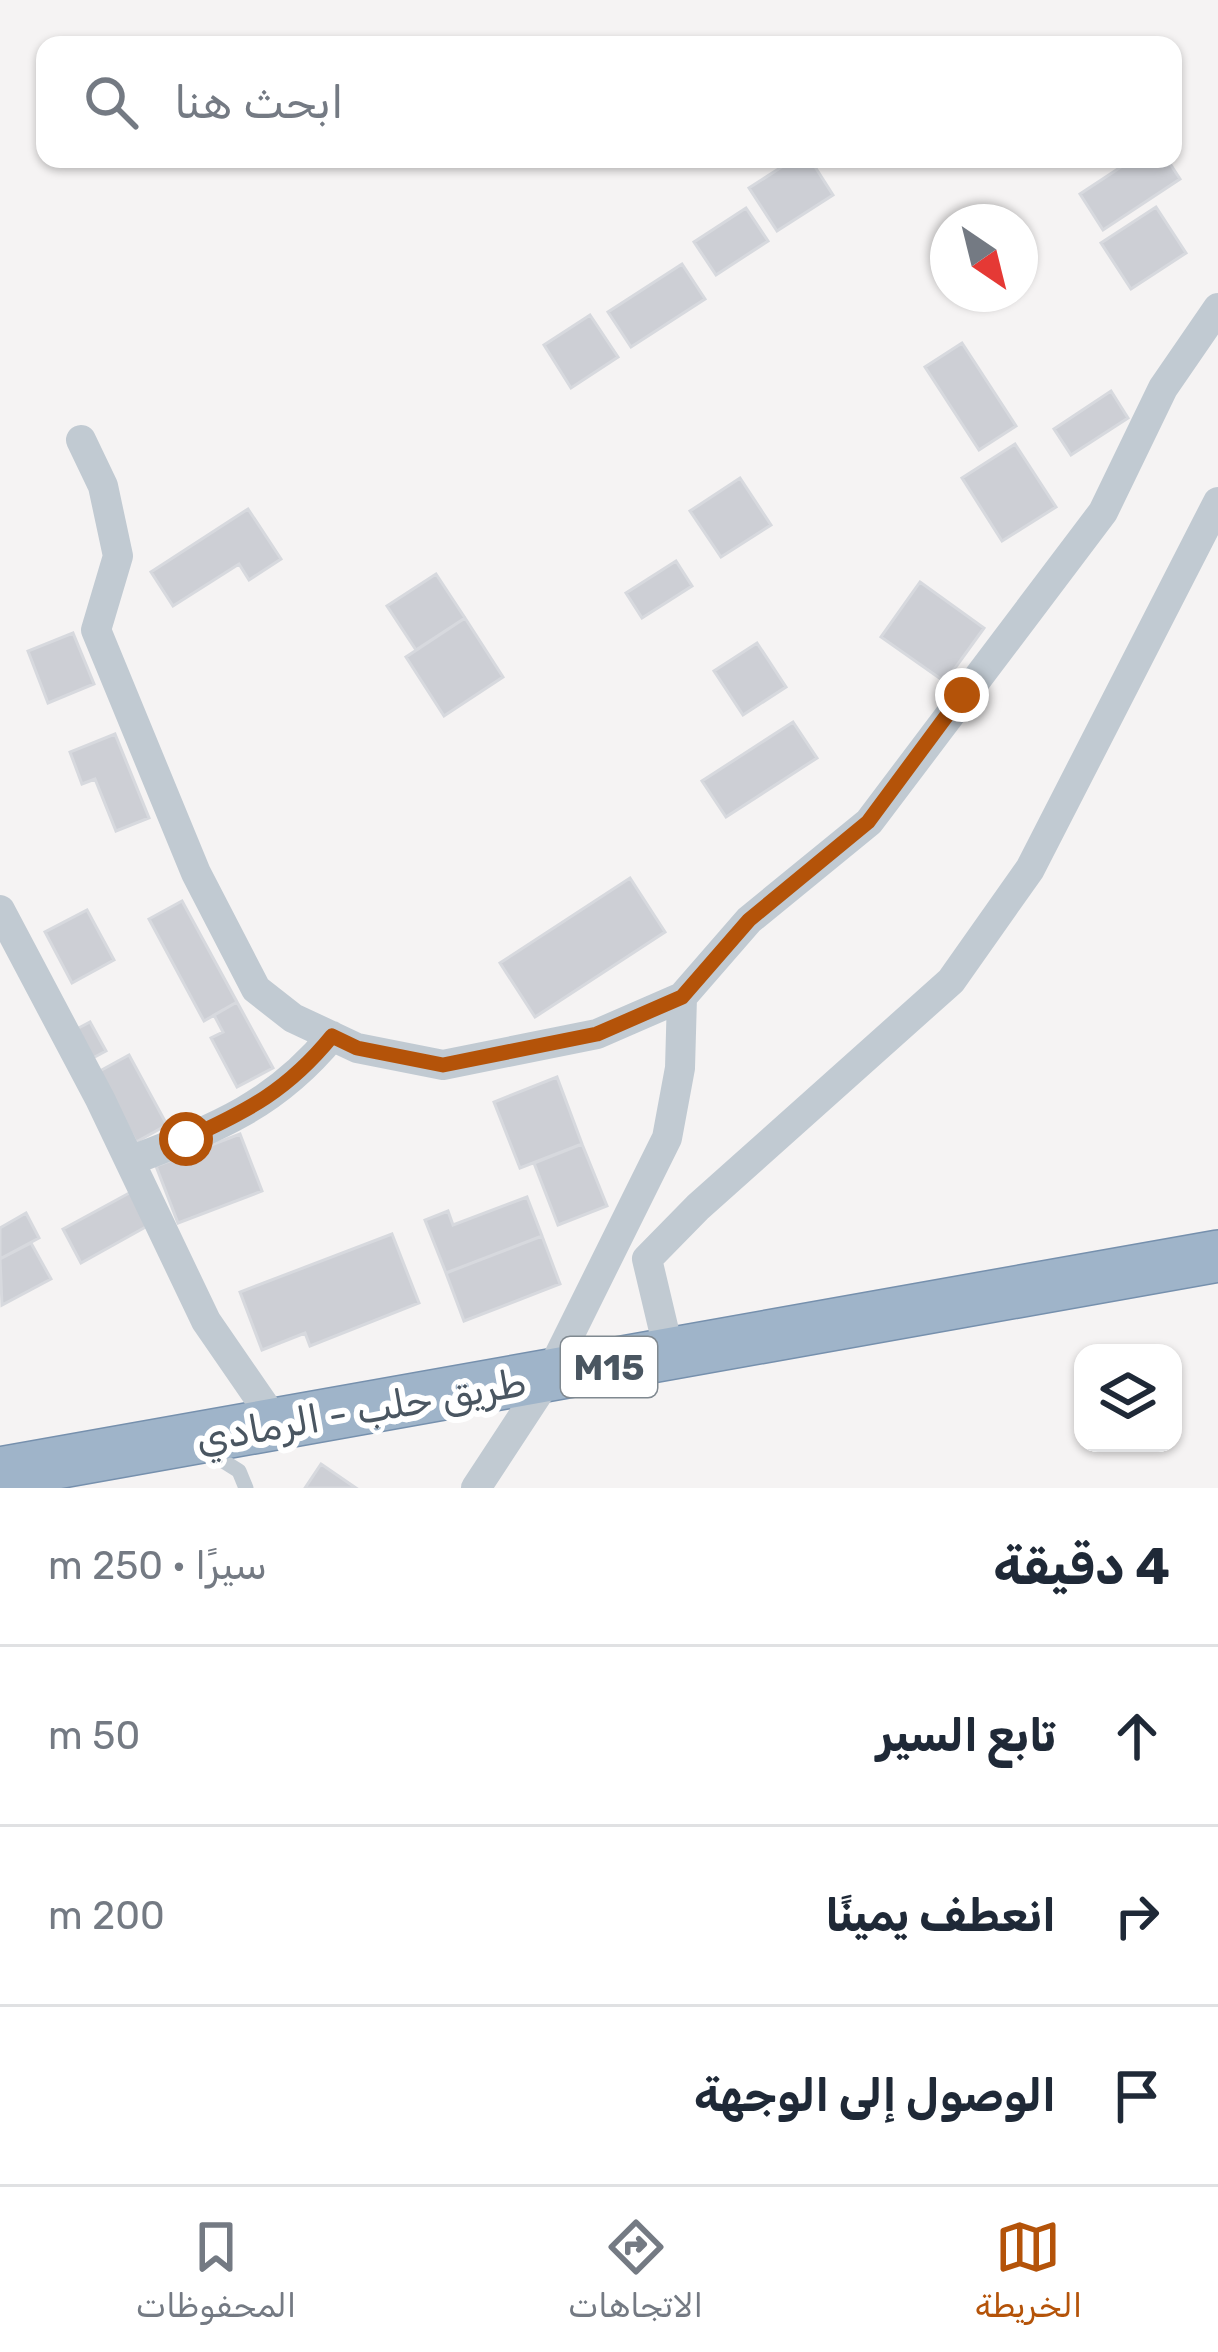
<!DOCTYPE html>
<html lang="ar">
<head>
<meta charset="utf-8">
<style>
  body { margin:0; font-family:Rubik,"Noto Naskh Arabic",sans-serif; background:#f6f6f7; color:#1f2937; direction:rtl }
  .controls { position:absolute; right:36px; bottom:36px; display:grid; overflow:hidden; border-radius:24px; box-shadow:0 3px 9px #0004 }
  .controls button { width:108px; height:108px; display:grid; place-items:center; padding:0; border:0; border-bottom:3px solid #e0e1e3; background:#fff; color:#1f2937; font:60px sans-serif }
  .compass { position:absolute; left:930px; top:204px; width:108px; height:108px; border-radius:50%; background:#fff; box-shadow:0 3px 9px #0004; rotate:145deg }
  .stop { position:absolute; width:36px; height:36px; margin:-27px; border:9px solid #b45309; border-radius:50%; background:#fff }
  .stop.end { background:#b45309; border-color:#fff; box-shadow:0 3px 12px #0008 }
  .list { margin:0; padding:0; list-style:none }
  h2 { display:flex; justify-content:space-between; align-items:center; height:156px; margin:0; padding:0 48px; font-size:51px }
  h2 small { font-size:39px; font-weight:400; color:#747a83 }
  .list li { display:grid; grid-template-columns:78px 1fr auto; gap:36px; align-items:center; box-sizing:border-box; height:180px; padding:0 48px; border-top:3px solid #e0e1e3 }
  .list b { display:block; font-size:45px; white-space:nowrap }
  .list em { font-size:39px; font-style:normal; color:#747a83 }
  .icon { flex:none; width:66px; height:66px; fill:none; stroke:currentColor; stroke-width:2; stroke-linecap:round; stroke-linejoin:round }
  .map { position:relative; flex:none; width:1218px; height:1488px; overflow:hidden; direction:ltr }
  .search { position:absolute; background:#fff; box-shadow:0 3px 9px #0004; left:36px; right:36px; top:36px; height:132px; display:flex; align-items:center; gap:30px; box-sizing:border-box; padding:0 42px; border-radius:24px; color:#747a83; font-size:45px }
  .sheet { height:696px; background:#fff }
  nav { display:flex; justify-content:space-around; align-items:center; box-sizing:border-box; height:168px; border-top:3px solid #e0e1e3; background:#fff; font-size:33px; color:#747a83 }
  nav a { display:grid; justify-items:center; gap:6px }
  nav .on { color:#b45309 }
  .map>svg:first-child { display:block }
  .building { fill:#cdcfd5; stroke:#d7d9de; stroke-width:3 }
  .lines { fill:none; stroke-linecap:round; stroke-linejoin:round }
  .trunk-casing { stroke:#7690ad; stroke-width:54 }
  .service { stroke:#c1cad2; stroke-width:15 }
  .minor { stroke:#c1cad2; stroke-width:30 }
  .trunk { stroke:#9fb4c9; stroke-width:51 }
  .route { stroke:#b45309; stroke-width:15 }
  .labels { text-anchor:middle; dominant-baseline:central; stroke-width:12; stroke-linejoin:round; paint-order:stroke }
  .shield { fill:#fff; stroke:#808990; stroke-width:3 }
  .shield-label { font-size:36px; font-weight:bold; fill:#4a5661 }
  .street-label { font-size:39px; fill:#4a5661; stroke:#fff }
</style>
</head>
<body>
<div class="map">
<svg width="1218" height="1488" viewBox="0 0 1218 1488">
  <rect width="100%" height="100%" fill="#f5f3f3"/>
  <path class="building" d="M794,159H810L833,195L777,231L749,188Z
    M1133,159H1167L1180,179L1103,230L1080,194Z
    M1156,207L1186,253L1131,289L1101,243Z
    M746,208L768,241L716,275L694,242Z
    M682,264L705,299L631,347L608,312Z
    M590,315L618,357L571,388L544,345Z
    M962,343L1016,426L979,450L925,367Z
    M1111,391L1128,418L1071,455L1054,429Z
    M1015,444L1056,507L1002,541L962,478Z
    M740,478L771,525L721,557L690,511Z
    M248,509L281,559L249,580L239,564L173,606L151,572Z
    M676,561L692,586L642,618L626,593Z
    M436,574L465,618L416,650L387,606Z
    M920,582L984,628L945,682L881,637Z
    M465,618L503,677L444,716L406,657Z
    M73,633L94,684L48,703L28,651Z
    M757,643L786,687L743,715L714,671Z
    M793,722L817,758L726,817L702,781Z
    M115,734L149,818L116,831L95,779L82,784L70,752Z
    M630,878L665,932L535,1017L500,963Z
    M182,901L237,1002L204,1021L149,919Z
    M87,910L114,960L72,983L45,932Z
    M237,1002L273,1068L237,1087L211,1038L223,1032L214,1015Z
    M90,1022L106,1051L89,1060L73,1031Z
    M129,1055L167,1125L136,1142L98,1072Z
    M557,1077L582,1144L520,1168L494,1102Z
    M240,1134L262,1191L178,1223L156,1166Z
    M582,1144L607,1206L558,1225L534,1163Z
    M133,1191L151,1224L81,1263L63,1229Z
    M527,1197L542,1236L446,1273L425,1220L448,1211L453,1225Z
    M26,1213L39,1238L0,1259V1228Z
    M392,1234L419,1303L310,1346L305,1333L262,1350L240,1292Z
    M542,1236L560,1284L464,1321L446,1273Z
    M31,1243L51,1279L2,1305L0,1259Z
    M321,1464L356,1488H305Z"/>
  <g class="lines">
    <defs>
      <path id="trunk" d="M0,1473L1218,1256"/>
    </defs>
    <use href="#trunk" class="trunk-casing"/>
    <path class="service" d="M204,1449L239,1471L246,1488"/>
    <path class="minor" d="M81,440L103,486L118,556L96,630L196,873L256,989L293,1018L357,1048L443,1065L597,1034L682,997
      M0,910L100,1099L206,1321L279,1427
      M130,1161C213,1129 274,1107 332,1036
      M670,1356L647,1259L698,1207L951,981L1030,869L1218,502
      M476,1488L548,1378L667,1138L680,1068L682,997L749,920L869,822L1103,512L1163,388L1218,308"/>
    <use href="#trunk" class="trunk"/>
  </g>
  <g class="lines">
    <path class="route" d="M186,1139C248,1111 288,1090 332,1036L357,1048L443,1065L597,1034L682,997L749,920L868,822L962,695"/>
  </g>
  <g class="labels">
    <rect class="shield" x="561" y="1337" width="96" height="60" rx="9"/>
    <g class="shield-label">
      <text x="609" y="1367">M15</text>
    </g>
    <g class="street-label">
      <text transform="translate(361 1411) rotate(-10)">طريق حلب - الرمادي</text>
    </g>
  </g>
</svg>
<div class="controls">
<button><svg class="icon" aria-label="layers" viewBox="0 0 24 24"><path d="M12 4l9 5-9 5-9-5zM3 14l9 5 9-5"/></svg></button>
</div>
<svg class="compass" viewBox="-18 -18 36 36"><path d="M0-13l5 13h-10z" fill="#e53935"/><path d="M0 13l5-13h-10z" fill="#747a83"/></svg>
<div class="stop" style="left:186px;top:1139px"></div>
<div class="stop end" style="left:962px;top:695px"></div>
<div class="search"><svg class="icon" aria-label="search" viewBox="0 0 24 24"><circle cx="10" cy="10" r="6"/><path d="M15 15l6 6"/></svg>ابحث هنا</div>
</div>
<section class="sheet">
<h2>4 دقيقة<small>سيرًا · 250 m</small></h2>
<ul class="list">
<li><svg class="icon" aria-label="ahead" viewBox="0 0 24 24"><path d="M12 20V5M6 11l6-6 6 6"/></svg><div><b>تابع السير</b></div><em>50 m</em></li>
<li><svg class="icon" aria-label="right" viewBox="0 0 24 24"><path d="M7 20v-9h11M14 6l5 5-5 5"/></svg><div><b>انعطف يمينًا</b></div><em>200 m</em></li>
<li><svg class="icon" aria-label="arrive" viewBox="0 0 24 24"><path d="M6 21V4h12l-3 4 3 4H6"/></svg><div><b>الوصول إلى الوجهة</b></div></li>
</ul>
</section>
<nav>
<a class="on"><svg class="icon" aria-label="map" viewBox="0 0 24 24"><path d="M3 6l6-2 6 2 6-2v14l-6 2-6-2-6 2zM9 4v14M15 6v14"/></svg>الخريطة</a>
<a><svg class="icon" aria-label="directions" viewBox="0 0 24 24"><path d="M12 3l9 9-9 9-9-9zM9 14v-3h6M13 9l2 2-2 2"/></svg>الاتجاهات</a>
<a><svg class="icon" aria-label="saved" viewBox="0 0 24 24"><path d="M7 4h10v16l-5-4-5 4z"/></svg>المحفوظات</a>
</nav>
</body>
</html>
